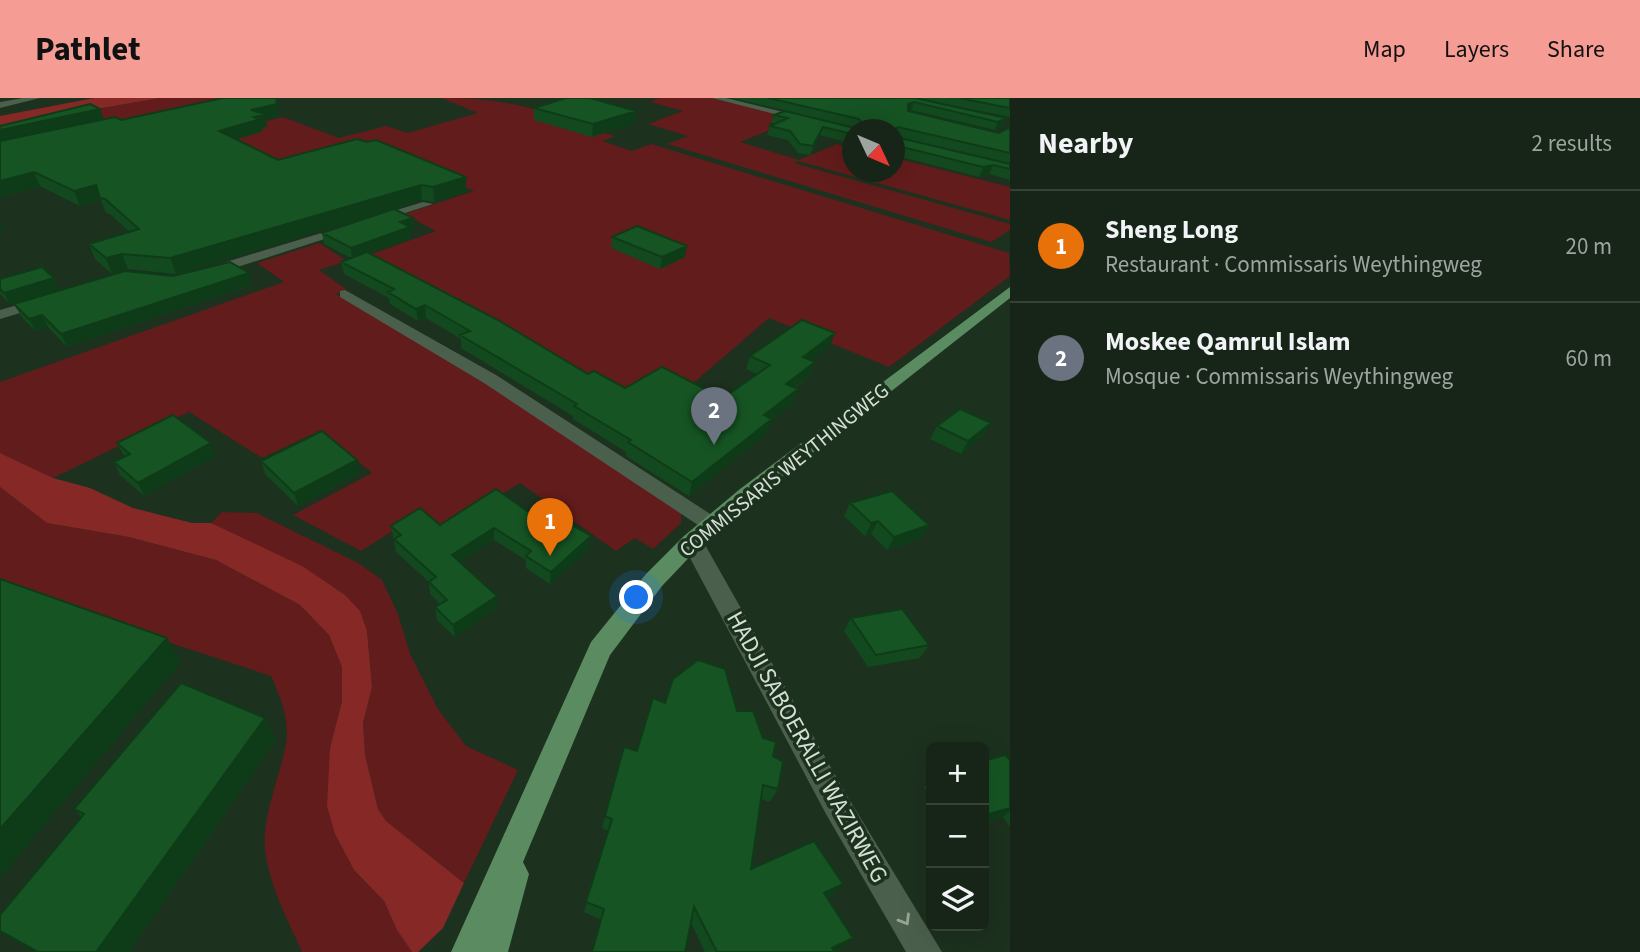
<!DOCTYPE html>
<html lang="en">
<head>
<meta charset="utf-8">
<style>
  body { margin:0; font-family:"Source Sans 3",sans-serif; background:#233124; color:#f1f3f6 }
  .controls { position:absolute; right:21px; bottom:21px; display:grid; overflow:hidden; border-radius:10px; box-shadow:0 7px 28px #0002 }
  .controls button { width:63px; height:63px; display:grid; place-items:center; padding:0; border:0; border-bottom:2px solid #354236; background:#162517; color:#f1f3f6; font:35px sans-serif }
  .compass { position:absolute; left:842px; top:21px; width:63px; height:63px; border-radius:50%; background:#162517; box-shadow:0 7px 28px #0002; rotate:134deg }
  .you { position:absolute; left:637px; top:500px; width:24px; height:24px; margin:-18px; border:5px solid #fff; border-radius:50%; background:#1a73e8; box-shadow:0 0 0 10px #1a73e833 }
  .badge { display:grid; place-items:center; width:46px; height:46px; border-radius:50%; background:#f59c94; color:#fff; font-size:23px; font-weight:700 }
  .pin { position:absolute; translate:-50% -58px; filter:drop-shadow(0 2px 4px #0008) }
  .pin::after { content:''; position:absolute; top:37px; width:24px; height:21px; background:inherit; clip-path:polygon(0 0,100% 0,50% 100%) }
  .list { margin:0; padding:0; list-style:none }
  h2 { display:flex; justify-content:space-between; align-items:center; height:91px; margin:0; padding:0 28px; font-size:30px }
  h2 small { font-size:23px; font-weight:400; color:#9ea5a1 }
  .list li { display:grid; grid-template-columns:46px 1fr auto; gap:21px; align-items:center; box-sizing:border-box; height:112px; padding:0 28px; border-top:2px solid #354236 }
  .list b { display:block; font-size:26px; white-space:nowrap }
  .list p { margin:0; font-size:23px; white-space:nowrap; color:#9ea5a1 }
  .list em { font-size:23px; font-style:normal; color:#9ea5a1 }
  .icon { flex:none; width:38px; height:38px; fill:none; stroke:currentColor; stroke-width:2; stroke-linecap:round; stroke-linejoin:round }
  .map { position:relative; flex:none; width:1010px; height:854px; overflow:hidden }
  header { display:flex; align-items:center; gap:42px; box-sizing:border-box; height:98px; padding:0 35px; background:#f59c94; color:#111 }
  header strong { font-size:33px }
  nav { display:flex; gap:38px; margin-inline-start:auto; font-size:24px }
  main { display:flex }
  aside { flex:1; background:#162517 }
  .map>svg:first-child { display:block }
  .green { fill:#611c1b }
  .water { fill:#852826 }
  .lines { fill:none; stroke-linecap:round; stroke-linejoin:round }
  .minor { fill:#4b604c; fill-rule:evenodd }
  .major { fill:#5b8b60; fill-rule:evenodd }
  .wall { fill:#13491e }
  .shaded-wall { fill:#0f3c18 }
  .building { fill:#165523; stroke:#0f3c18; stroke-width:2 }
  .oneway { stroke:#96a697 }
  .labels { text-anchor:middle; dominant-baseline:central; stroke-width:7; stroke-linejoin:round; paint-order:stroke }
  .street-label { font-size:21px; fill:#d4e0d4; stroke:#1d311f }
  .near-street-label { font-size:24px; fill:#d4e0d4; stroke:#1d311f }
</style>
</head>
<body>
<header>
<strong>Pathlet</strong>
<nav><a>Map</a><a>Layers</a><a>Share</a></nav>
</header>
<main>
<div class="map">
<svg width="1010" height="854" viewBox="0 0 1010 854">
  <rect width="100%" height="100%" fill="#1d311f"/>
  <path class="green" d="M160,0H245L113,26L99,18L73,15Z
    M441,0C483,0 512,4 551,16L546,18L615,38L602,43L632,53L651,46L1009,155L1010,178L889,269L769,220L690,288L623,299L366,158L436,133L404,116L474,93L370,49L284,72L213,36L283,19L339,40L386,28L407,35L478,15Z
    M659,0H711L786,18L769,25L778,29L740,44L799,62L837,46L852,50V74H894L895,60L1010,89V122L798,63L794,65L1010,126V132L991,144L667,46L688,38L648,26L683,13L650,4Z
    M319,145L347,163L319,172L346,191L336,196L485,283L681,414V425L653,451L635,440L616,453L520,385L447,431L424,413L361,453L293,417L372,375L321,332L262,360L189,314L53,380L0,355V284L284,184L257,165Z
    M0,389L47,425L129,439L216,462L300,507L329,537L342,569V603L330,650L335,736L354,772L384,803L397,832L412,854H302C288,822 269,787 265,752C262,716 280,680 286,645C290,622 280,598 271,578L0,489Z
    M222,414L257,415L360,466L382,482L398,516L410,556L438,611L466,648L518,672L464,785L386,723L378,711L365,657L363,625L372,589L367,533L211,425Z"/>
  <path class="water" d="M94,0H160L73,15L0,34V18Z
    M0,355L53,380L90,390L133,410L192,425H211L302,468L345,497L360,513L367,533L372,589L363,625L365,657L378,711L386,723L464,785L443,830L418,854H412L397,832L384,803L354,772L335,736L327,708L330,650L342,603V569L329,537L300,507L216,462L129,439L47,425L0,389Z"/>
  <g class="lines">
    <path class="minor" d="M23,0H40L0,10V4Z
      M712,0H726L856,32H852V36Z
      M423,104L433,106L213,177H203L201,174L203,171Z
      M345,192L496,277L718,421L721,426L718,431L711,433L704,431L484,285L340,199V193Z
      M45,199L52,203L50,206L0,221V212Z
      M692,435L700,438L846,696L942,854H906L826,716L681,443L684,438Z"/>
    <path class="major" d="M1010,189V200L754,401L700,448L662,488L610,557L523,764L529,776L508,854H451L591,544L646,476L684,438L740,391Z"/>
  </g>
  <path class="wall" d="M732,0H915L1006,20L1002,28L995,32L911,12L908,13L999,35L1010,29V65L895,38V39L1010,66V82L989,76L979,79L894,57V32H852V46L820,37L810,57L798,55L788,42L767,37L770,28L775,26L771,25L774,17L854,30L855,29Z
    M917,0H1010V19Z
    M534,10L636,13L635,25L592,39L534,22Z
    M280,18L266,21L267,28L262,30L263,33L236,42L278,62L466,79V93L434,104L422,102L176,176L128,171L112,176L95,161L89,146L130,134L110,116L106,115L101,102L80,108L40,88L0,99V28L104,22H121Z
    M413,120L414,131L410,132L411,140L369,155L588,276L625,290L723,300L757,276L746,271L750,258L830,248L811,262L810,277L795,290L798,291L793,305L772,322L767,335L689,398L626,358V354L573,321V318L461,250V241L426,220L418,223L390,206L389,200L344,176L341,164L351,160L324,146L322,135Z
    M612,139L685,159L660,171L611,150Z
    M54,180L59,192L10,206L0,196V181Z
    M252,187L67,249L48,229L35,233L21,218L14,206Z
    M937,328L983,338L961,356L930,341Z
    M117,345L215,358L144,398L120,377L114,364L124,358Z
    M261,363L360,375L298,408L265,376Z
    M850,405L929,427L922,440L887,452L871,436L865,438L844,418Z
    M530,415L591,438L589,451L550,486L526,470V462L494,442L460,464L497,510L455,539L437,522L435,509L440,506L430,496L429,484L396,454L391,428L440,427Z
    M851,520L929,547L920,560L868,569L844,533Z
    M665,605L737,613L763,640L773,658L778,691L770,704L761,701L751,771L843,786L833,797L827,800L842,850L835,854H705L691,825L601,822L584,814L608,733L602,730L605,718L637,653Z
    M265,620L276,642L129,854H36L0,833L82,719L74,711Z
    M1010,662V729L1003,719L984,725V663Z
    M931,681V700L924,689Z"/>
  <path class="shaded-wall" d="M914,4L911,12L905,14L908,6Z
    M277,6L280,18L266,21L267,28L262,30L263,33L222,46L219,33L251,12Z
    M100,11L105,24L0,46V32Z
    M636,13L635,25L592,39L593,26Z
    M1006,20L1002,28L995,32L998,24Z
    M823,29L820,37L810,57L813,48Z
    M993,67L989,76L979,79L983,69Z
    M34,74L40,88L0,99V83Z
    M466,79V93L434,104L433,89Z
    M96,87L101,102L80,108L74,93Z
    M421,87L422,102L176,176L170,160Z
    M413,120L414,131L410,132L411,140L352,161L351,150L400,124Z
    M0,125L4,133L0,134Z
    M687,148L685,159L660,171L662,159Z
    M122,156L128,171L112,176L106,160Z
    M249,175L252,187L67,249L61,236Z
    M54,180L59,192L10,206L4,195Z
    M425,207L426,220L418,223L416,211Z
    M42,217L48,229L35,233L29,221Z
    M835,235L830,248L799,272L803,259Z
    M815,264L810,277L782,299L786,286Z
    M798,291L793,305L772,322L767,335L689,398L692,384L764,317Z
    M991,325L983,338L961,356L968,343Z
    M211,345L215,358L144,398L138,385Z
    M357,362L360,375L298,408L294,395Z
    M878,423L871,436L865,438L871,425Z
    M929,427L922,440L887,452L894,439Z
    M494,430V442L453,469L452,457Z
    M591,438L589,451L550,486L551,474Z
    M497,498V510L455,539L453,527Z
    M167,540L181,564L0,780V731Z
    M265,620L276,642L129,854H96Z
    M1010,710V713L1003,719L984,725V720L989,716Z
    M843,786L833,797L814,805L824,795Z
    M853,840L842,850L833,854L832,850Z"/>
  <path class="building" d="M223,0H276L277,6L251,12L265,16L254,19L260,21L219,33L278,62L357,41L367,44L376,42L466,79L433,89L421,87L170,160L122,156L106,160L89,146L139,131L105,101L100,100L96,87L74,93L34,74L0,83V43L115,19L121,22Z
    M566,0H590L636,13L593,26L534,10Z
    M768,0H915L1006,20L998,24L914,4L908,6V13L999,35L1010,29V55L898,29L894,32H852V36L823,29L813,48L800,46L790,33L770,28L788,20L774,17L785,13L854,30L861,24L859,21Z
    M959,0H1010V10Z
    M90,6L100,11L0,32V28Z
    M894,32L895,39L1010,66V71L993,67L983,69L894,47Z
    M394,111L413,120L400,124L410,129L351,150L322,135Z
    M637,128L687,148L662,159L612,139Z
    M367,154L496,221L588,276L594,273L625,290L662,269L723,300L770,267L750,258L802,222L835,235L803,259L815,264L786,286L798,291L764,317L772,321L692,384L628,344L631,342L574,308L577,306L460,237L470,233L425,207L416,211L388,194L394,191L341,164Z
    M230,164L249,175L61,236L42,217L29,221L14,206L125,173L173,178Z
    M42,169L54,180L4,195L0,191V181Z
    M960,311L991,325L968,343L937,328Z
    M173,317L211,345L138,385L114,364L130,356L117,345Z
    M322,333L357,362L294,395L261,363Z
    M496,391L530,415L539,408L591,438L551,474L526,458L531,453L494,430L452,457L497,498L453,527L435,509L447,502L429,484L436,479L394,441L401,437L391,428L420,410L440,427Z
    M892,393L929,427L894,439L878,423L871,425L850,405Z
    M0,481L167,540L0,731Z
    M902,511L929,547L876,557L851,520Z
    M698,562L725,571L737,613H753L763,640L776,644L773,658L783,664L778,691L763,687L751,771L814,743L843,786L824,795L853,840L832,850L835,854H717L694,809L685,854H592L604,811L586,804L612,721L605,718L624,649L637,653L653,600L665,605L673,581Z
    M181,585L265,620L96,854H38L0,833V817L84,716L74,711Z
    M1005,657L1010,662V710L989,716L984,710V663Z"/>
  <defs><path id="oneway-chevron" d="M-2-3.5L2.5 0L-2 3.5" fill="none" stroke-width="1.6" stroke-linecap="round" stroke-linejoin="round" transform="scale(1.75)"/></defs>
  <use class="oneway" href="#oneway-chevron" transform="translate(905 822) rotate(59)"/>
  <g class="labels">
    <g class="street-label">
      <text transform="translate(784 372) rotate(-39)">COMMISSARIS WEYTHINGWEG</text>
    </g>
    <g class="near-street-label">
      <text transform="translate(807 649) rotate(61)">HADJI SABOERALLI WAZIRWEG</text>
    </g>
  </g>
</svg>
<div class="controls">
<button>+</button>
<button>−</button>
<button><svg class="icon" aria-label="layers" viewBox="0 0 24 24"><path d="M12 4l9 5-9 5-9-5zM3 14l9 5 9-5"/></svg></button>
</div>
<svg class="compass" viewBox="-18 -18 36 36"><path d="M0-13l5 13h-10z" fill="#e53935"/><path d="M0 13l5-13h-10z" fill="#9ea5a1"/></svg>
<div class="you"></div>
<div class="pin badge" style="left:550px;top:458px;background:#e8710a">1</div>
<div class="pin badge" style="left:714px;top:347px;background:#6b7280">2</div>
</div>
<aside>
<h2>Nearby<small>2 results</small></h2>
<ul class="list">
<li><span class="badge" style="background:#e8710a">1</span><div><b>Sheng Long</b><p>Restaurant · Commissaris Weythingweg</p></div><em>20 m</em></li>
<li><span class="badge" style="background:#6b7280">2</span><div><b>Moskee Qamrul Islam</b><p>Mosque · Commissaris Weythingweg</p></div><em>60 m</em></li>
</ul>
</aside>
</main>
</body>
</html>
